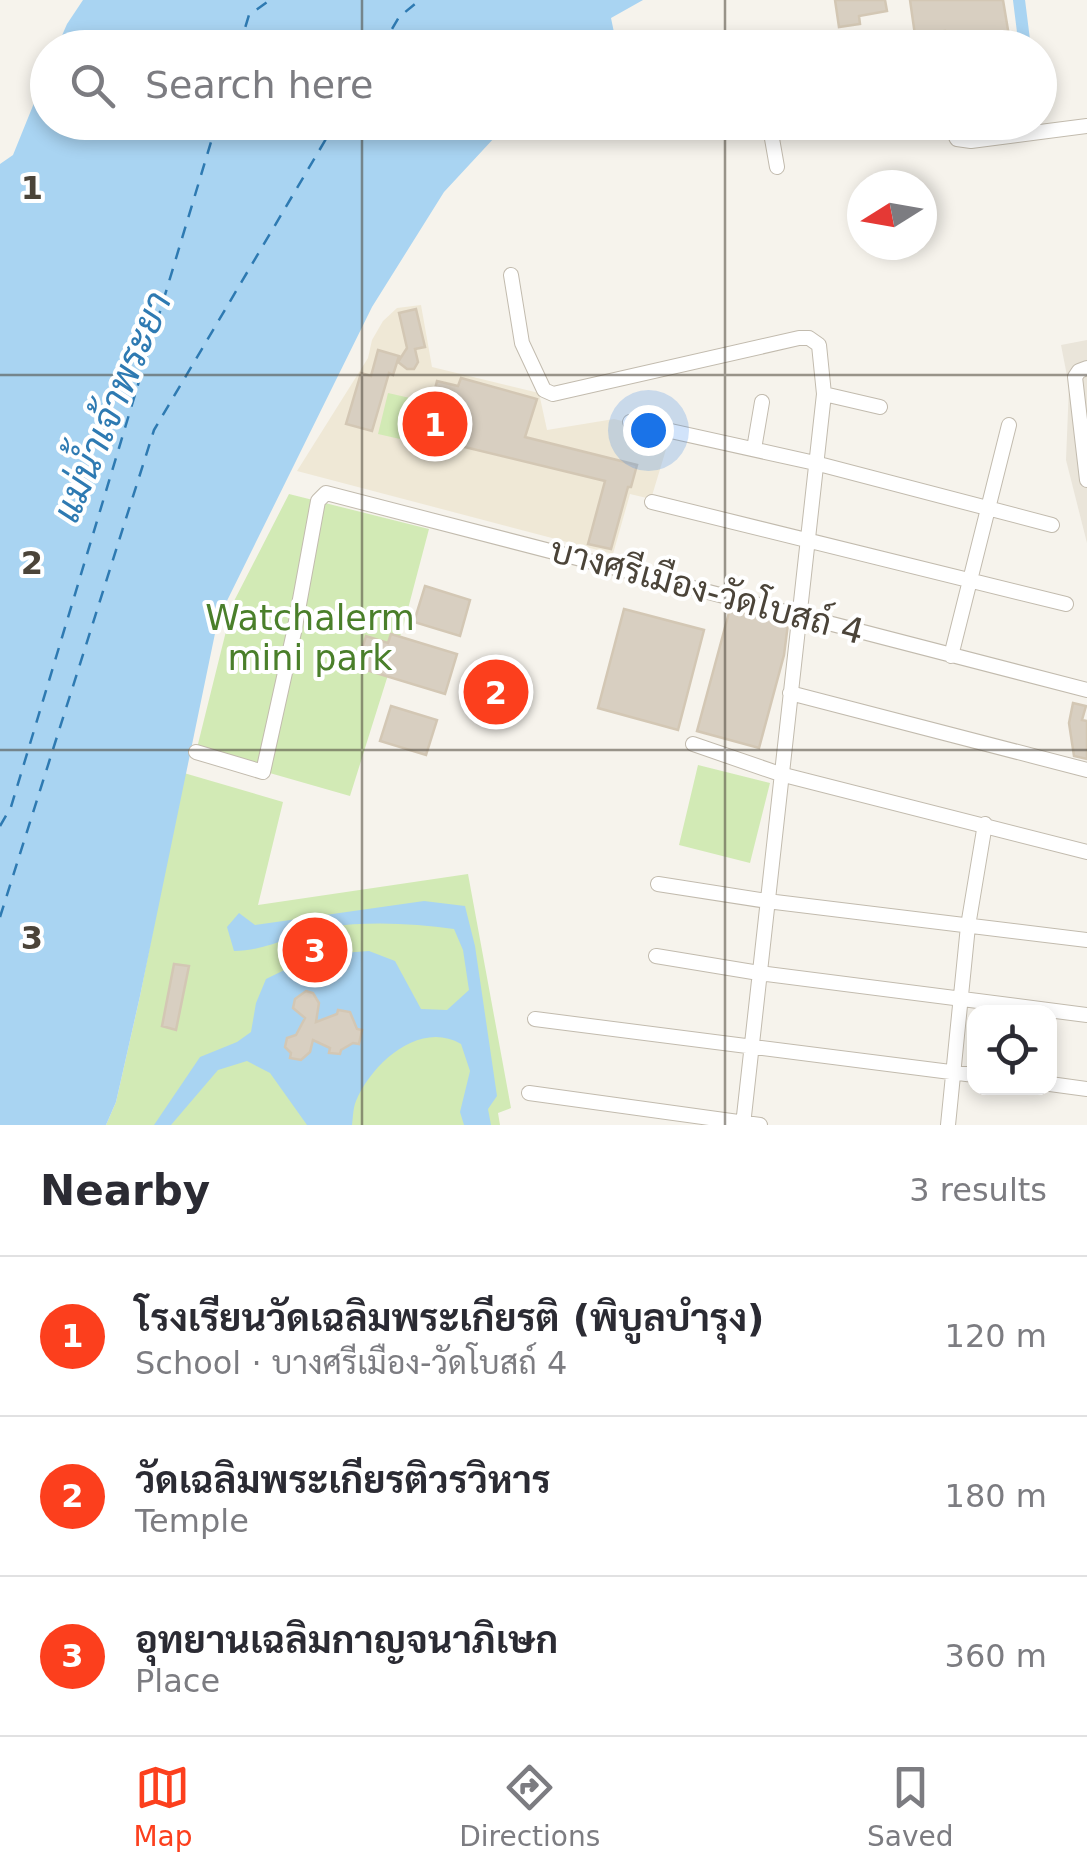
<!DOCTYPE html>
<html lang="en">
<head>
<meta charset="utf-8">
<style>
  body { margin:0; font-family:"DejaVu Sans",Sarabun,sans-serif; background:#f7f7f7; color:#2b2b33 }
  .controls { position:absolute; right:30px; bottom:30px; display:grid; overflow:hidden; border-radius:20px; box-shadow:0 5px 15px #0003 }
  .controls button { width:90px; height:90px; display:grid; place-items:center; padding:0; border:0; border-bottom:2px solid #e1e1e2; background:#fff; color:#2b2b33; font:50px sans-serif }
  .compass { position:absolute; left:847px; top:170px; width:90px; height:90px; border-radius:50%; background:#fff; box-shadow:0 5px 15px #0003; rotate:259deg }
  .you { position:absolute; left:648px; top:430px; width:35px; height:35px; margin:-25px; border:8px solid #fff; border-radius:50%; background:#1a73e8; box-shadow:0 0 0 15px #1a73e833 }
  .badge { display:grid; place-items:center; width:65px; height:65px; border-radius:50%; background:#fc3f1d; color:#fff; font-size:32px; font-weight:700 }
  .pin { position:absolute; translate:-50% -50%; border:5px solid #fff; box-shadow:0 2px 10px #0006 }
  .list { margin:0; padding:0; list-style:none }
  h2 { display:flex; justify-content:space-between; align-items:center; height:130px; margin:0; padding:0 40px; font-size:42px }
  h2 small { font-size:32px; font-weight:400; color:#7c7c81 }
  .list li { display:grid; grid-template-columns:65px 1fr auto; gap:30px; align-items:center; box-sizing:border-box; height:160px; padding:0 40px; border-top:2px solid #e1e1e2 }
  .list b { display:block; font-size:38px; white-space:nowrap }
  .list p { margin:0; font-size:32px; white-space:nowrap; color:#7c7c81 }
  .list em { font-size:32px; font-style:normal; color:#7c7c81 }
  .icon { flex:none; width:55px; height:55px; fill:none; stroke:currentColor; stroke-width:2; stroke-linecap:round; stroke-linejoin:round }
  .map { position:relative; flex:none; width:1087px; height:1125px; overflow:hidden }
  .search { position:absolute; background:#fff; box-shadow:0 5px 15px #0003; left:30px; right:30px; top:30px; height:110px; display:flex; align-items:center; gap:25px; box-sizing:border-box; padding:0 35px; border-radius:55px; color:#7c7c81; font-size:38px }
  .sheet { height:610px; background:#fff }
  nav { display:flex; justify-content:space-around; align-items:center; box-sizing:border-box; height:140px; border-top:2px solid #e1e1e2; background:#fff; font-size:28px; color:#7c7c81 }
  nav a { display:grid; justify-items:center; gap:5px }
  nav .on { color:#fc3f1d }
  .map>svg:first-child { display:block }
  .residential { fill:#eae5da }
  .education { fill:#efe8d6 }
  .green { fill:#d2eab5 }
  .water { fill:#a9d4f2 }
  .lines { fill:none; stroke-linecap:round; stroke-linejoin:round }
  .canal { stroke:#a9d4f2; stroke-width:12 }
  .ferry { stroke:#2e7ab2; stroke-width:2.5; stroke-dasharray:12 10; stroke-linecap:butt }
  .building { fill:#d8cfc1; stroke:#d3c7b4; stroke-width:2.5 }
  .minor-casing { stroke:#c2bbae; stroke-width:16 }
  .minor { stroke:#fff; stroke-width:14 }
  .grid { fill:none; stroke:#4b4439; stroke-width:2.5; stroke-opacity:0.55 }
  .labels { text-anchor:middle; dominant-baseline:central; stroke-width:8; stroke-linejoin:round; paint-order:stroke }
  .street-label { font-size:35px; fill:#4b4439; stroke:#fff }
  .park-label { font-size:35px; fill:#4a7f2a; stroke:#fff }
  .water-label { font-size:38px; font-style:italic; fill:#2e7ab2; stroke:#fff }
  .grid-label { font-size:32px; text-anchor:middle; font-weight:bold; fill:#4b4439; stroke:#fff; stroke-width:8; stroke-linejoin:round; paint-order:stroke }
</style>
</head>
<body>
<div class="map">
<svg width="1087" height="1125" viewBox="0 0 1087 1125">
  <rect width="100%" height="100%" fill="#f6f3ec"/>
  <path class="residential" d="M1087,340V543L1066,460L1069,386L1061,345Z"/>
  <path class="education" d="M421,305L432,367L539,393L547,430L614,419L671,433L651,499L630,494L613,554L297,471L368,358L372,340L383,321L397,308Z"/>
  <path class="green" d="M388,393L410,398L400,439L378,434Z
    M289,494L429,529L404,624L350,796L196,752L233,603Z
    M698,765L770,783L750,863L679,845Z
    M184,773L283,802L258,905L468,874L511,1108L498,1113L500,1125H106L116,1102L140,996Z"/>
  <path class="water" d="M83,0H643L611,18L617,47H57L67,24Z
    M47,71L48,122L508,123L444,192L372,307L218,619L140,996L116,1102L106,1125H0V164L13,155Z
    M424,901L465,906L475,946L497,1096L488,1109L491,1125H464L460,1112L470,1071L461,1044C420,1020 372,1063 356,1101C353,1108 353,1118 352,1125H307L270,1073L247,1061L218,1070L171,1125H154L200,1057L237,1042L251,1032L256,1003L266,979L315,955L369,951L395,961L421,1009L447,1010L469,990L463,950L454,929C413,923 368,921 327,927C294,933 268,951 234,951L227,927L239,913L255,925Z"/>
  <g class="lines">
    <path class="canal" d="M1019,0L1025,48"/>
    <path class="ferry" d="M239,48L249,15L270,0
      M381,48L399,17L420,0
      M0,826L11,807L217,122
      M0,917L154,430L336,122"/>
  </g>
  <path class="building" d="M835,0H885L887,11L859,16L860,24L839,27Z
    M910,0H1003L1011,48H974V44L947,48L945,31L915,35Z
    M416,309L425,347L415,349L418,362L414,369H407L398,362L407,348L399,313Z
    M378,350L399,356L393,375L389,373L372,431L346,424L361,373L371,376Z
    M461,378L537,399L525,437L637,465L631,487H628L611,549L588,544L605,481L411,434L417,410L429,413L437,381L458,386Z
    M425,586L470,600L460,636L414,622Z
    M624,609L704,630L678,730L598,708Z
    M730,609L788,624L784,655L759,748L697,731Z
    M391,634L457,654L445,694L356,667L366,636L388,643Z
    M477 685a16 16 0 1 1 32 0a16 16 0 1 1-32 0Z
    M1073,703L1086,706L1082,720L1087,721V759L1074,756L1069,723Z
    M391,706L437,720L426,755L380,741Z
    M174,964L189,966L176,1030L162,1026Z
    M306,991L313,993L319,1003L316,1022L337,1014L338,1010L350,1012L357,1029L362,1030L359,1044L353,1043L341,1050L340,1054L329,1053L330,1048L313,1040L310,1052L301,1060L290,1058L291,1053L285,1047L287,1038L296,1035L305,1018L293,1008L295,999Z"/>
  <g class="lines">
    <defs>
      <path id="minor" d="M773,122L771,133L777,167
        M948,122L957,139L971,141L1087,126
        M511,275L522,343L544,390L553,394L799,338H809L819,345L824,394L743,1125
        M1087,368L1079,371L1075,377L1087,480
        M824,394L880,407
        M630,422L815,463L1052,525
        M754,449L762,402
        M652,502L1066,604
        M951,656L1009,425
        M790,693L1087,770
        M693,744L780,774L1087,852
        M196,752L263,772L294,632L318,501L326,493L1087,690
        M658,884L767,901L1087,940
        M656,956L759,973L1087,1015
        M535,1019L974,1075
        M1050,1084L1087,1089
        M529,1093L760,1125
        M948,1125L968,926L985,824"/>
    </defs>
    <use href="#minor" class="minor-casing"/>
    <use href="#minor" class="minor"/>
  </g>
  <path class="grid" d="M362,0V48M725,0V48M362,122V1125M725,122V1125M0,375H1087M0,750H1087"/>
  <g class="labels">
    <g class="street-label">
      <text transform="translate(707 591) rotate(15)">บางศรีเมือง-วัดโบสถ์ 4</text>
    </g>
    <g class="park-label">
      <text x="310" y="618">Watchalerm<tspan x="310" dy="40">mini park</tspan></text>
    </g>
    <g class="water-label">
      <text transform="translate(112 407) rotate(-67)">แม่น้ำเจ้าพระยา</text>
    </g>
  </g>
  <g class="grid-label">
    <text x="32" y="199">1</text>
    <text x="32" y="574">2</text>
    <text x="32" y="949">3</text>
  </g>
</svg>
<div class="controls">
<button><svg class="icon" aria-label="locate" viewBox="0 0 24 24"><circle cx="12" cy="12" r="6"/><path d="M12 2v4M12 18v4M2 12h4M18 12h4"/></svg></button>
</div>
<svg class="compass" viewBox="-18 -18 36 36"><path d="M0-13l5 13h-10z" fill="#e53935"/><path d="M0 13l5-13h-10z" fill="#7c7c81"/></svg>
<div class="you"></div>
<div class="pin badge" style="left:435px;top:424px">1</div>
<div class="pin badge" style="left:496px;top:692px">2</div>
<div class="pin badge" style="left:315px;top:950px">3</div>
<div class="search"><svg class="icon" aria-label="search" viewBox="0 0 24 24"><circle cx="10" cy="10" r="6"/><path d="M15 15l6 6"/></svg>Search here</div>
</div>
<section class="sheet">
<h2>Nearby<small>3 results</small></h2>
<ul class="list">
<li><span class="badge">1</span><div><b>โรงเรียนวัดเฉลิมพระเกียรติ (พิบูลบำรุง)</b><p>School · บางศรีเมือง-วัดโบสถ์ 4</p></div><em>120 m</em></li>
<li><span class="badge">2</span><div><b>วัดเฉลิมพระเกียรติวรวิหาร</b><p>Temple</p></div><em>180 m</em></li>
<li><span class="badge">3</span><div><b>อุทยานเฉลิมกาญจนาภิเษก</b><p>Place</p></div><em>360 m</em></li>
</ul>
</section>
<nav>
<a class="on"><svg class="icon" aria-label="map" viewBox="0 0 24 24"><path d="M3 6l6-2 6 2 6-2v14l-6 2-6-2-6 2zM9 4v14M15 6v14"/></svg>Map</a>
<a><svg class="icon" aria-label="directions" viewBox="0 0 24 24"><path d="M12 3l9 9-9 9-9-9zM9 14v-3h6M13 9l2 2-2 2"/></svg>Directions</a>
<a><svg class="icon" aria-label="saved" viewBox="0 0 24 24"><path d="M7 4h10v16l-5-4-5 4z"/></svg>Saved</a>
</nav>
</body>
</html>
